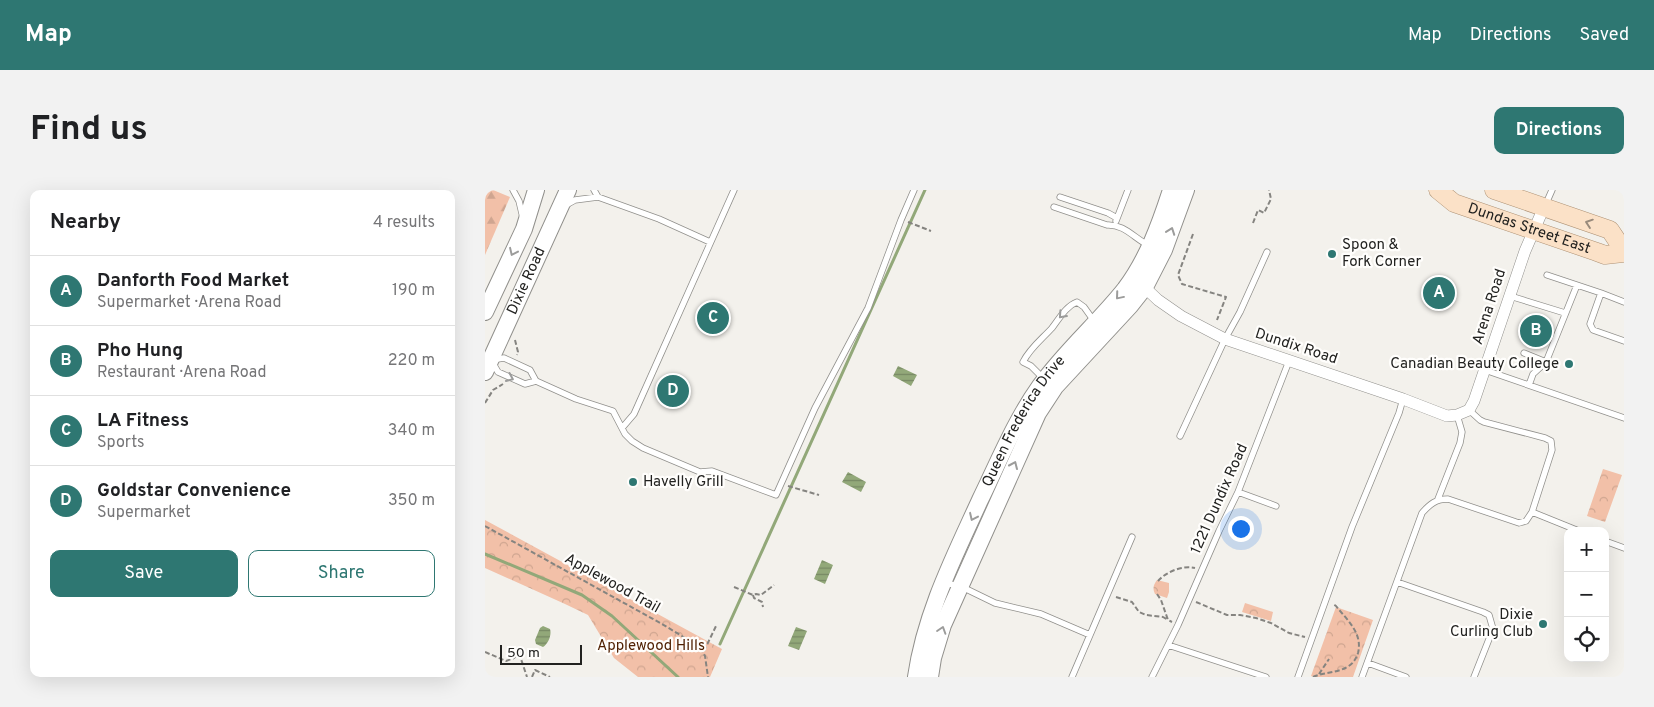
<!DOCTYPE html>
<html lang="en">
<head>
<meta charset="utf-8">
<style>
  body { margin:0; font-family:Overpass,sans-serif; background:#f2f2f2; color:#202124 }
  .controls { position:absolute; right:15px; bottom:15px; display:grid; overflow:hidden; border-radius:10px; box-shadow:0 5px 20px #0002 }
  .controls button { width:45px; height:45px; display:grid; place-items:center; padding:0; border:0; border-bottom:1px solid #e0e0e0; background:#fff; color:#202124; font:25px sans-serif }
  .scale { position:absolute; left:15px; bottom:12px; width:82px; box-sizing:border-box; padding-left:5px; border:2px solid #222220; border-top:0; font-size:14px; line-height:18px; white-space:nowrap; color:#222220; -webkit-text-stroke:4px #fffefc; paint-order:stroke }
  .you { position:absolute; left:755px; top:338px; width:18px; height:18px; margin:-12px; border:4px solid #fff; border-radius:50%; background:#1a73e8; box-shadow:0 0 0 8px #1a73e833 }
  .badge { display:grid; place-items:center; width:32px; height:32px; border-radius:50%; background:#2e7772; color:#fff; font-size:16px; font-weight:700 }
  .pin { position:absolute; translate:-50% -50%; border:2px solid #fff; box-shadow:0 1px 5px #0006 }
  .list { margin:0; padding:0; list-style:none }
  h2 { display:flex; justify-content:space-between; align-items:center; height:65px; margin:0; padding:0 20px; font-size:21px }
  h2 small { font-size:16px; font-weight:400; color:#757577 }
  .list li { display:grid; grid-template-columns:32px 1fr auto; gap:15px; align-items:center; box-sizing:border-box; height:70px; padding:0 20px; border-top:1px solid #e0e0e0 }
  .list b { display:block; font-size:19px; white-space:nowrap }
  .list p { margin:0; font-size:16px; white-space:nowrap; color:#757577 }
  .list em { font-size:16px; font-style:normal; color:#757577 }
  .actions { display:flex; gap:10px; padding:15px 20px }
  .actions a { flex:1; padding:11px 0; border:1px solid #2e7772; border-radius:10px; text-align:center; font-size:18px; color:#2e7772 }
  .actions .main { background:#2e7772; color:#fff }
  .icon { flex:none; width:28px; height:28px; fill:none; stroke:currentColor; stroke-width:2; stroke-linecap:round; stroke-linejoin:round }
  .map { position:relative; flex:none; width:1139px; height:487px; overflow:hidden; border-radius:10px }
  header { display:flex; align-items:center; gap:30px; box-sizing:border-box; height:70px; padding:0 25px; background:#2e7772; color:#fff }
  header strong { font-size:24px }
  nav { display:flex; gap:28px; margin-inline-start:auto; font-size:18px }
  .intro { display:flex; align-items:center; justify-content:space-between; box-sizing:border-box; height:120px; padding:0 30px }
  h1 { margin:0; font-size:35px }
  .button { padding:12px 22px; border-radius:10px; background:#2e7772; color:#fff; font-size:18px; font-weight:700 }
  main { display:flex; gap:30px; padding:0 30px }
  aside { flex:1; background:#fff; border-radius:10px; box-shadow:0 5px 20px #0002 }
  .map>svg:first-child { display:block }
  .forest { fill:url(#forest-firs) }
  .park { fill:url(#park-crowns) }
  .water { fill:url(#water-rules) }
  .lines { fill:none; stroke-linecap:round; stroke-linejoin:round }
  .stream { stroke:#92a879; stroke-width:3 }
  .lane-casing { stroke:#91908c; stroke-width:7 }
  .street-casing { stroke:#91908c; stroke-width:12 }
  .secondary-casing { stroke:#91908c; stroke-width:18 }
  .primary-casing { stroke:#ad9174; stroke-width:19 }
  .path { stroke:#858480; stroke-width:2; stroke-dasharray:5 2.5; stroke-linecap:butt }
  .lane { stroke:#fff; stroke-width:5.5 }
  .street { stroke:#fff; stroke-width:11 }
  .secondary { stroke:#fff; stroke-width:16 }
  .primary { stroke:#fbe1c7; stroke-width:18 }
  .oneway { stroke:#998b7c }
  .oneway2 { stroke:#9c9c9b }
  .poi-dot { fill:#2e7772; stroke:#fffefc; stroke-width:2 }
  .labels { text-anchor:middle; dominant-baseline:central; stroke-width:4.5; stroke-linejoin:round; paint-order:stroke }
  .street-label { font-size:15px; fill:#222220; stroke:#fffefc }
  .poi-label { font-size:15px; fill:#222220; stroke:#fffefc; text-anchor:start }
  .park-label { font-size:15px; fill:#502103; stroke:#fffefc }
</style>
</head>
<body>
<header>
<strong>Map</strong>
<nav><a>Map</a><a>Directions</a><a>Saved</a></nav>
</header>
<div class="intro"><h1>Find us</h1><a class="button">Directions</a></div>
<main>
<aside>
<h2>Nearby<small>4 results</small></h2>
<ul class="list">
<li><span class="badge">A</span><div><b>Danforth Food Market</b><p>Supermarket · Arena Road</p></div><em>190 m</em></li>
<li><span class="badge">B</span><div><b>Pho Hung</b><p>Restaurant · Arena Road</p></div><em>220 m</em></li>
<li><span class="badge">C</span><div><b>LA Fitness</b><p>Sports</p></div><em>340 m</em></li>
<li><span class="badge">D</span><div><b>Goldstar Convenience</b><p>Supermarket</p></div><em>350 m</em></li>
</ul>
<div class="actions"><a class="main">Save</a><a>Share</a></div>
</aside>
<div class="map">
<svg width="1139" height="487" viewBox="0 0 1139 487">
  <defs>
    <pattern id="forest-firs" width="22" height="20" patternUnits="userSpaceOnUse" patternTransform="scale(1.25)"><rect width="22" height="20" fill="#f2c0a8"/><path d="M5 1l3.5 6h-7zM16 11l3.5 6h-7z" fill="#cfa590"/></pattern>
    <pattern id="park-crowns" width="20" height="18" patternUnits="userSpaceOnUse" patternTransform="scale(1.25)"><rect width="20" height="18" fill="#f2c0a8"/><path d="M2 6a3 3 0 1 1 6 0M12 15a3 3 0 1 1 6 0" fill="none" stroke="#cfa590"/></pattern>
    <pattern id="water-rules" width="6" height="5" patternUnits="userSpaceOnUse" patternTransform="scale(1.25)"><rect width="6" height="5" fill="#92a879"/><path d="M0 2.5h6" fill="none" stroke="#778863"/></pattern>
  </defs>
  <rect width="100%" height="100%" fill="#f3f1ec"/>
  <path class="forest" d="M0,0H8L25,7L0,65Z"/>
  <path class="park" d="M1118,279L1137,285L1120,332L1102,326Z
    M0,330L237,459L225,487H153L129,468L103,425L80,414L0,378Z
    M672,390L684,393V402L682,408L670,404C667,398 669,394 672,390Z
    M760,413L788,422L786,431L757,422Z
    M851,417L888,430L868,487H829L826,486Z"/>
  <path class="water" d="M413,176L432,185L426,196L408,186Z
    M363,282L381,292L376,302L357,292Z
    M337,370L348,375L340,394L329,389Z
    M58,436L65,439C67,445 63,454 58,457L51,454L50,450L55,438Z
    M311,437L322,441L314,460L303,456Z"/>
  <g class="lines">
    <path class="stream" d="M0,364L97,405L127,426L193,487
      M235,454L440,0"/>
    <defs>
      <path id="lane" d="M28,0L34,11L38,28
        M109,0L113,7
        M575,7L623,23L632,28
        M81,15L90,10L113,7L174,29L225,52
        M1060,16L1067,0
        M569,17L622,35C639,34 649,48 663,55
        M631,31L643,0
        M1062,85L1116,103
        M1025,106L1080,123
        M1139,112L1116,103L1105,134L1108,140L1139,151
        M1039,163L1061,172
        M1000,180L1139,228
        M558,188L546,176L538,172C545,158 557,149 567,138C574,129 581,116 592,112L599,117L609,131
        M51,191L40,194L13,182L6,170L19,168L45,180L51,191L91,209L128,221L140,244L147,251L158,258L215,282L227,281L291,305L330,218L383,118L416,30L429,0
        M1044,195L1048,184L1061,172L1092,95
        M137,238L149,224L249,0
        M695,246L740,149L755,122L782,62
        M753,302L791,316
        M953,309L975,253L977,242L972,225
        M1047,322L1094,341
        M1120,351L1139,358
        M912,392L998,422L1004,425L1008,439L989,487
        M459,393L475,396L510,413L556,424L605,445
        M683,455L781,487
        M883,473L921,487
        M587,487L647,347
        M667,487L693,435L734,341L753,302L804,171
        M813,487L867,337L914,223L918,209
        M877,487L937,323C945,314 951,309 963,309L1034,333L1041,331L1047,322L1067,260L1066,251L1060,248L999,232L995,230L984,220"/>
      <path id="street" d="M655,93L673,110L696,126L740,149L918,209L962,226L972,225L984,220L989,211L1040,61L1059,17"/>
      <g id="secondary">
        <path d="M0,122L39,39L51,0"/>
        <path id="s1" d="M0,182L83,0"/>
        <path id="s2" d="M431,487C440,424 469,367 495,310C514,271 530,231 555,196C580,161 613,133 640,99C662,70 675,34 686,0"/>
        <path d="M445,487L448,468L458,435L553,223L570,197L645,116L660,97L679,60L701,0"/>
      </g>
      <g id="primary">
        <path id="s3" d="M953,0L969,13L1112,62L1120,65L1139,63"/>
        <path d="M1009,0L1125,40L1139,61"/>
      </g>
    </defs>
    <use href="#lane" class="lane-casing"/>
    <use href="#street" class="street-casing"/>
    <use href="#secondary" class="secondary-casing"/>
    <use href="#primary" class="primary-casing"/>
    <path class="path" d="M423,32L446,41
      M768,33L773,20L779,23L786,9L784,0
      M708,44L693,85L697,94L741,107L732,130
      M30,150L33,162L32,165
      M0,213L8,200L18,194
      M303,296L334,305
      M0,336L177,434L215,457L220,466L223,487
      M673,391C681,382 697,375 710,378
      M249,397L268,405L271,404L276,405L289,395
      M672,404L676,410L683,430L687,432
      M268,405L269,408L277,412L278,417
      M631,407L647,412L654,422L661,425L678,427L683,430
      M711,412L742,425H755L771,428L786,433L804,443L820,447
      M219,461L231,436
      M0,462L21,471L29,468L38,458
      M34,463L42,487
      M834,484L844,469
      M47,487L50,480L65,487
      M828,487C839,482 852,483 862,477C868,474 871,469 873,463C878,443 862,430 851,416L848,414"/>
    <use href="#lane" class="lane"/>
    <use href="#street" class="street"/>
    <use href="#secondary" class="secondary"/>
    <use href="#primary" class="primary"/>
  </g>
  <defs><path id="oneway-chevron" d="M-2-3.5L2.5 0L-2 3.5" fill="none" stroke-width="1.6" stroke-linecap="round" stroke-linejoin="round" transform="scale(1.25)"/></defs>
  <use class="oneway" href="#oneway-chevron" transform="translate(1104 33) rotate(-161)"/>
  <g class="oneway2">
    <use href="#oneway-chevron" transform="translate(686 41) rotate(-70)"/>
    <use href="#oneway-chevron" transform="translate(28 62) rotate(115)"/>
    <use href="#oneway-chevron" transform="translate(634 106) rotate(130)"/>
    <use href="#oneway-chevron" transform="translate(577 125) rotate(132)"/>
    <use href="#oneway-chevron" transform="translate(25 188) rotate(24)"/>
    <use href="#oneway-chevron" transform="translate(529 275) rotate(-66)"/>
    <use href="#oneway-chevron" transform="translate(488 327) rotate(115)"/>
    <use href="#oneway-chevron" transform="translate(457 440) rotate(-72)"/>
  </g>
  <g class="poi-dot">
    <circle cx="847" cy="64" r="5"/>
    <circle cx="1084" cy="174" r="5"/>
    <circle cx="148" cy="292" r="5"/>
    <circle cx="1058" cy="434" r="5"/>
  </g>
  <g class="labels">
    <g class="street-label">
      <text stroke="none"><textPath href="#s3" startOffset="100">Dundas Street East</textPath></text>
      <text stroke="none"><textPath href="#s1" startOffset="100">Dixie Road</textPath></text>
      <text transform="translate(1005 117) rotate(-72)">Arena Road</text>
      <text transform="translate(811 157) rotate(18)">Dundix Road</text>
      <text stroke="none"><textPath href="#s2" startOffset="279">Queen Frederica Drive</textPath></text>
      <text transform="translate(735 309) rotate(-66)">1221 Dundix Road</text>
      <text transform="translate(127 394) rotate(29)">Applewood Trail</text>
    </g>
    <g class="poi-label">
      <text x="857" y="55">Spoon &amp;<tspan x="857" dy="17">Fork Corner</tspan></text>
      <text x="1074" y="174" text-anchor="end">Canadian Beauty College</text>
      <text x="158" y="292">Havelly Grill</text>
      <text x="1048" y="425" text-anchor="end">Dixie<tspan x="1048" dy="17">Curling Club</tspan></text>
    </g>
    <g class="park-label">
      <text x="166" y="456">Applewood Hills</text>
    </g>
  </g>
</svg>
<div class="controls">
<button>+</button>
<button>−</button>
<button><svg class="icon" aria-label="locate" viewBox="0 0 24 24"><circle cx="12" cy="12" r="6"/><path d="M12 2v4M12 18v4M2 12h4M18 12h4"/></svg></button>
</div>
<div class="scale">50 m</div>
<div class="you"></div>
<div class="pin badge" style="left:954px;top:103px">A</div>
<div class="pin badge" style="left:1051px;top:141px">B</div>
<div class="pin badge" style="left:228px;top:128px">C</div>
<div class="pin badge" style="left:188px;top:201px">D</div>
</div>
</main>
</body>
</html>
